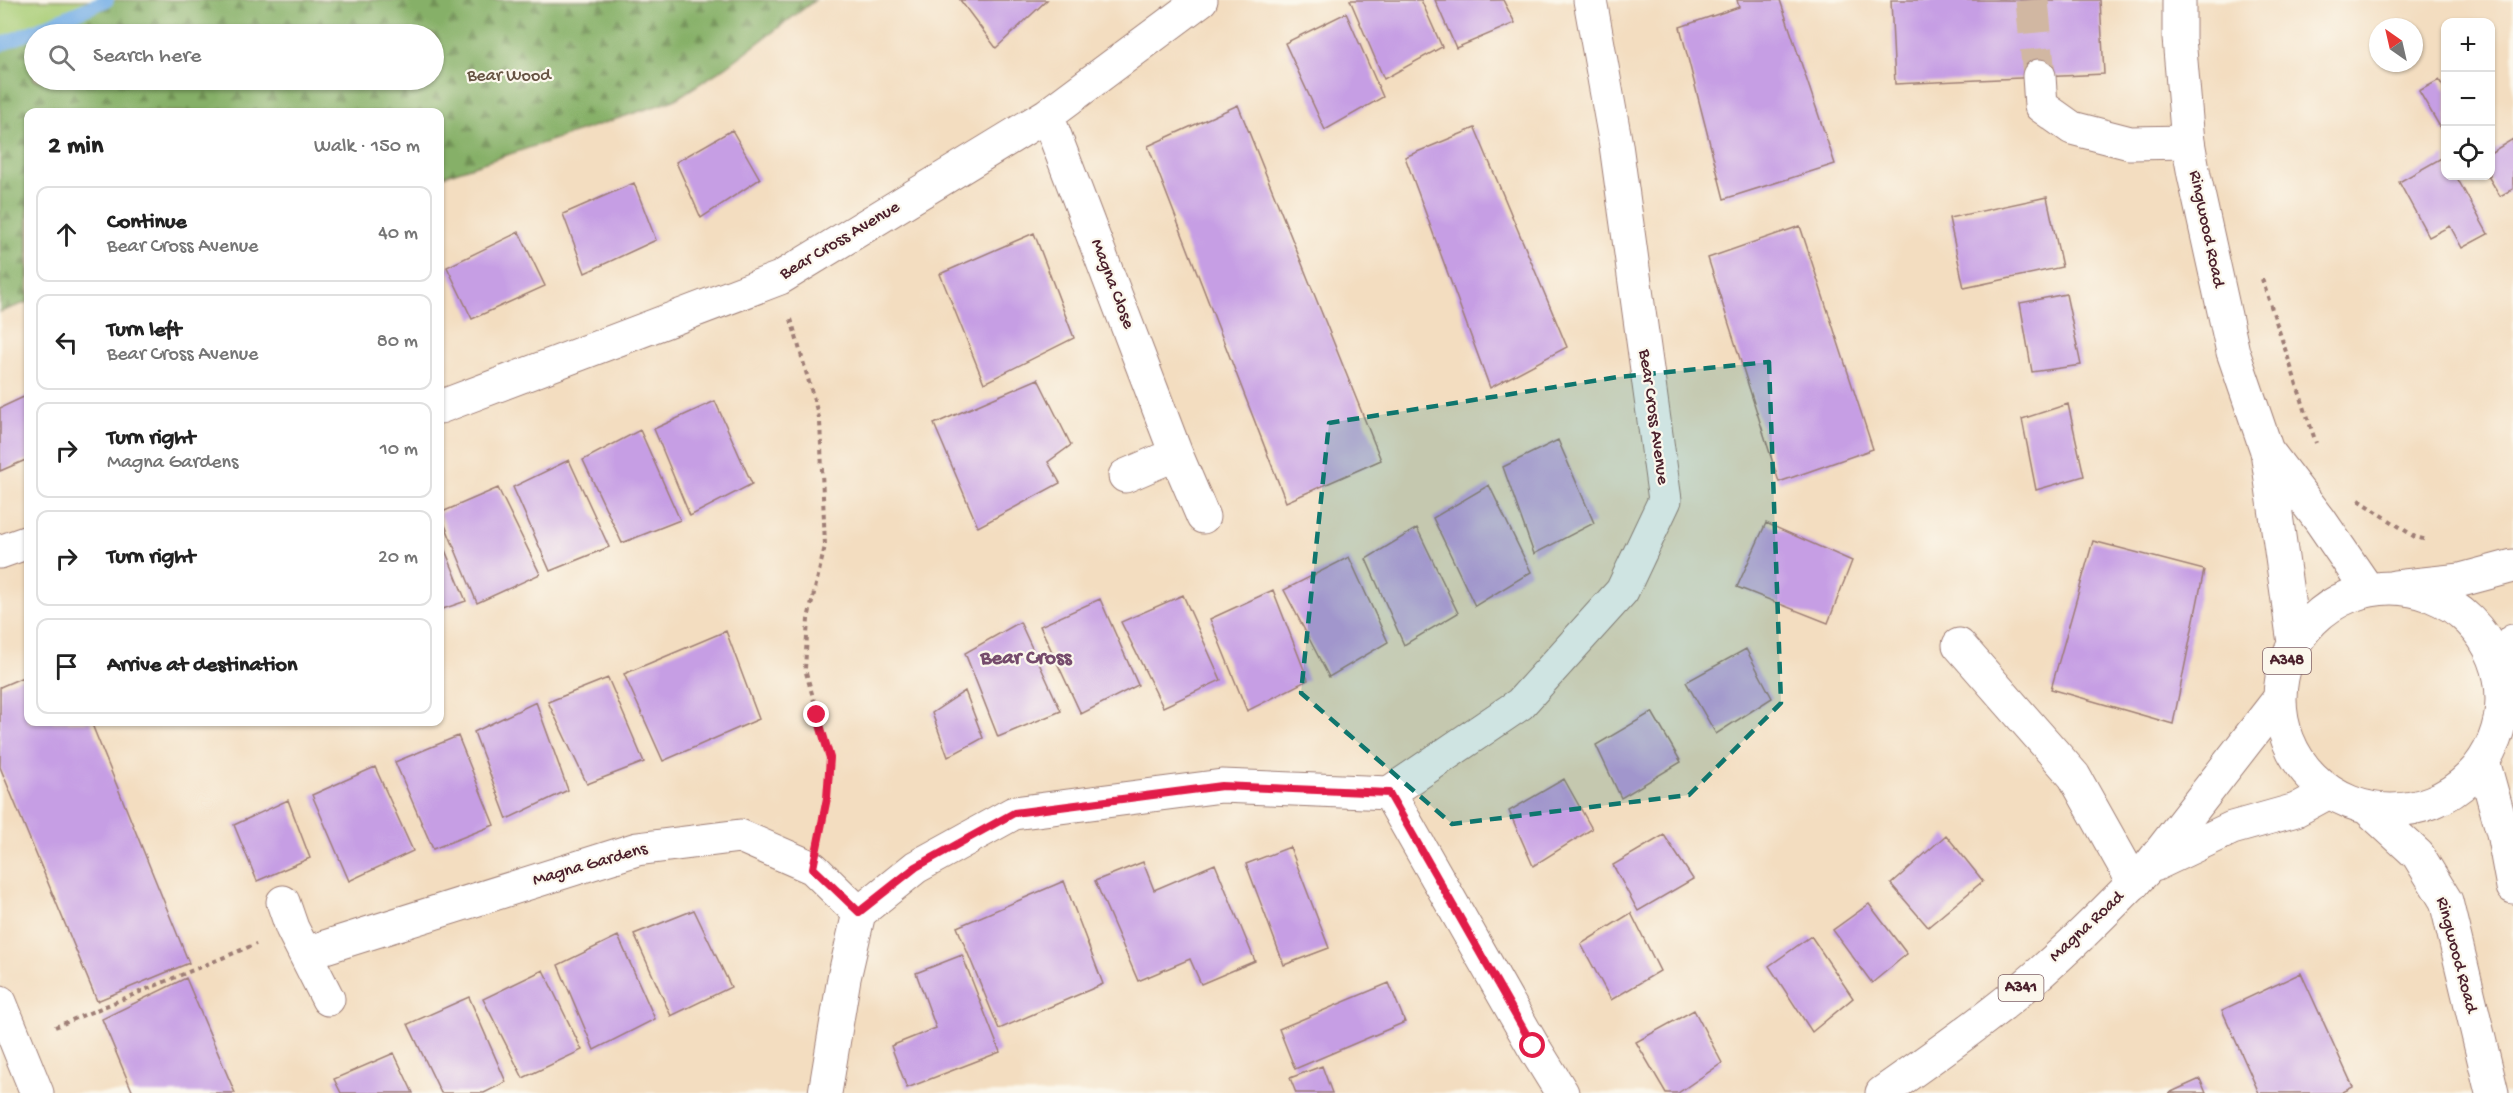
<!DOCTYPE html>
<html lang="en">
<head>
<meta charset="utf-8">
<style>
  body { margin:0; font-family:"Gochi Hand",sans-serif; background:#f6f6f6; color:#222 }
  .controls { position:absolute; right:18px; top:18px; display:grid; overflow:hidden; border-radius:12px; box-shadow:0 2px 4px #0004 }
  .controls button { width:54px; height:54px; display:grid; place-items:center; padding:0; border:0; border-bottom:2px solid #e0e0e0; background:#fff; color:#222; font:30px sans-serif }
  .compass { position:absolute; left:2369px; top:18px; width:54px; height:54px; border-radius:50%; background:#fff; box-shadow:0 2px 4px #0004; rotate:326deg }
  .stop { position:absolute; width:18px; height:18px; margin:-14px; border:4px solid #e11d48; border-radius:50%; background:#fff }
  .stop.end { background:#e11d48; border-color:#fff; box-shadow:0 2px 6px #0008 }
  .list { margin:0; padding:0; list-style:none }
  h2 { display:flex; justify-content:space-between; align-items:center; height:78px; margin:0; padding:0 24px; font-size:26px }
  h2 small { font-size:20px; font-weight:400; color:#767676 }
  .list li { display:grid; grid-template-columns:39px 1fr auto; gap:18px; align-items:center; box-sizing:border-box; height:96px; margin:0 12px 12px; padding:0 12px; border:2px solid #e0e0e0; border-radius:12px }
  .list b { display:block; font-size:22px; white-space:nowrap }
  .list p { margin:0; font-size:20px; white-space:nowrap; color:#767676 }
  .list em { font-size:20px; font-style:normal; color:#767676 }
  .icon { flex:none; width:33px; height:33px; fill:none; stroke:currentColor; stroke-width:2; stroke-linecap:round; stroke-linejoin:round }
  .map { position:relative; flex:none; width:2513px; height:1093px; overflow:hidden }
  .search { position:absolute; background:#fff; box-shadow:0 2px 4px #0004; left:24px; top:24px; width:420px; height:66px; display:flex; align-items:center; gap:15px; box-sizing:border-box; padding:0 21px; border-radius:33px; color:#767676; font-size:22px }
  .panel { position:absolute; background:#fff; box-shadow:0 2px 4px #0004; left:24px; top:108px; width:420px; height:618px; border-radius:12px }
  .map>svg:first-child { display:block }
  .green { fill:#a9cd76; stroke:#7a7650; stroke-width:1.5 }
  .forest { fill:url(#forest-firs); stroke:#686849; stroke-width:1.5; fill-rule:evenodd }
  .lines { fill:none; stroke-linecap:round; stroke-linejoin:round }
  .stream { stroke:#78b0e7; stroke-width:14 }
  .building { fill:#c69ee4 }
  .minor-tunnel { stroke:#d1b7a2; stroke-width:33; stroke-dasharray:33 16; stroke-linecap:butt }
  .minor-casing { stroke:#9e7e76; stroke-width:35 }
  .major-casing { stroke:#9e7e76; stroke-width:35 }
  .highway-casing { stroke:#9e7e76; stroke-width:35 }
  .path { stroke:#9e7e76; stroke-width:4; stroke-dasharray:4.5 4.5; stroke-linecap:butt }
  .minor { stroke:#fff; stroke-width:33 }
  .major { stroke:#fff; stroke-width:33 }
  .highway { stroke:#fff; stroke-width:33 }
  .route { stroke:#e11d48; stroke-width:8 }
  .marked { fill:#0f766e; fill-opacity:0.2; stroke:#0f766e; stroke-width:4.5; stroke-dasharray:12 8; stroke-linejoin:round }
  .labels { text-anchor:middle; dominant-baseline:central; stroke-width:4.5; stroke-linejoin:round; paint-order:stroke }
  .shield { fill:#fbf7ec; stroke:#7f6065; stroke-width:1.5 }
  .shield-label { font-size:16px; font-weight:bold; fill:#4a1f2b }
  .park-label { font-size:18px; fill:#665342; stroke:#fbf7ec }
  .street-label { font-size:18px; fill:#4a1f2b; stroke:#fbf7ec }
  .quarter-label { font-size:21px; font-weight:bold; fill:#754b6c; stroke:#fbf7ec }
</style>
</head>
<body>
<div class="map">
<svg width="2513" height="1093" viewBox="0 0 2513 1093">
  <defs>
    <pattern id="forest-firs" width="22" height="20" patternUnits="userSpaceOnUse" patternTransform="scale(1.5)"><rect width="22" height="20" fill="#86b067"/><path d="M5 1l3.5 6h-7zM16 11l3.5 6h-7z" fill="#708f55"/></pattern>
  </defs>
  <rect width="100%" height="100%" fill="#fbf7ec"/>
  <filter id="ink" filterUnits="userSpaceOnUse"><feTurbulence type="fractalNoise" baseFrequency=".0167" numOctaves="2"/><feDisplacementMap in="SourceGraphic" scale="12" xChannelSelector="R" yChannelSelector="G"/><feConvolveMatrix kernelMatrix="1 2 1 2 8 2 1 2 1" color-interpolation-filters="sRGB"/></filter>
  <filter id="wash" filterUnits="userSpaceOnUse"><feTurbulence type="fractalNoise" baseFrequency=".008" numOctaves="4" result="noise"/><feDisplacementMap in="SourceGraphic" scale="24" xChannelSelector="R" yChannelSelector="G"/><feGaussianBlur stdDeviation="1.35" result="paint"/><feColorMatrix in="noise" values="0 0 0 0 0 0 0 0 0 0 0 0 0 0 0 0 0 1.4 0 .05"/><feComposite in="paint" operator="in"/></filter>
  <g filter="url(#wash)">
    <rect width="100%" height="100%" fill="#f3ddc0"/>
    <path class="green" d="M0,0H107L0,45Z"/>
    <path class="forest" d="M107,0H815L726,67L674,100L440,177V112H28V302L0,312V45ZM34,34H434V80H34Z"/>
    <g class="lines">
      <path class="stream" d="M0,45L107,0"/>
    </g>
    <g id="blocks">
      <path class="building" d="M960,0H1047L996,48Z
        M1350,0H1421L1442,47L1384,79Z
        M1435,0H1503L1515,23L1456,48Z
        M1737,0H1780L1835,164L1724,199L1680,27L1739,7Z
        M1891,0H2100L2104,74L1895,84Z
        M1346,13L1383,97L1325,130L1285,43Z
        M2439,80L2446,91V131L2443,132L2419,91Z
        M1238,105L1381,460L1286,502L1148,146Z
        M1475,128L1567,347L1490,388L1405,157Z
        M732,130L760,179L701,218L676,162Z
        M2513,139V189L2500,196L2488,176H2490V153Z
        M2445,156L2446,176H2456L2488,234L2462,248L2450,226L2429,237L2399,182Z
        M634,183L656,240L585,273L563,214Z
        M2047,197L2062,267L1964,288L1949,218Z
        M1800,226L1873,449L1779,482L1708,258Z
        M519,232L545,286L472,319L447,267Z
        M1034,233L1074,338L984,383L940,274Z
        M2066,294L2081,365L2032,372L2020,303Z
        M1038,379L1071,445L1048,462L1060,483L978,527L934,424Z
        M28,395V459L0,471V408Z
        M715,401L752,484L690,516L654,429Z
        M2068,404L2084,476L2036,490L2022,419Z
        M640,430L680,520L622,543L583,460Z
        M1558,440L1594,523L1534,554L1503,467Z
        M569,460L609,547L550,571L513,487Z
        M1489,485L1531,572L1475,606L1433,518Z
        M498,488L540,574L477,603L440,513Z
        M1766,523L1852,561L1828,623L1737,587Z
        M1417,528L1458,613L1404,645L1366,559Z
        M440,538L466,601L440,610Z
        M2093,541L2204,570L2173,724L2051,689Z
        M1349,557L1388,642L1329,677L1284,590Z
        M1273,590L1308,680L1247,711L1210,619Z
        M1183,595L1221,680L1163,707L1121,622Z
        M1100,599L1138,685L1081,714L1040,626Z
        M1020,622L1061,711L998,737L965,653Z
        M726,631L759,719L663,761L624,674Z
        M1746,649L1772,698L1716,734L1686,682Z
        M28,675V722H91L189,963L97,1001L0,767V687Z
        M608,678L644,762L587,784L548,702Z
        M965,691L983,738L948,757L932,713Z
        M536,702L568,790L507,819L474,732Z
        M1652,712L1681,762L1621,798L1596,745Z
        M458,736L494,825L433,849L395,762Z
        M375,767L413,851L349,881L312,795Z
        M1564,779L1592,829L1533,866L1509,811Z
        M288,800L310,858L257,881L234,825Z
        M1664,835L1693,879L1638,911L1613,865Z
        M1946,835L1983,881L1928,927L1891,884Z
        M1290,847L1329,948L1284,965L1246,864Z
        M1143,862L1154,890L1215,864L1255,961L1201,984L1190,959L1138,981L1095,881Z
        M1064,881L1103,984L999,1029L957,927Z
        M1869,904L1907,954L1872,983L1833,930Z
        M694,910L731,987L671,1016L634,934Z
        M1631,913L1660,971L1611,1000L1581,944Z
        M618,936L655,1019L594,1050L558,965Z
        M1811,936L1853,998L1812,1032L1769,966Z
        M962,955L1000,1052L907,1088L891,1046L936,1028L916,973Z
        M543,970L582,1050L523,1078L483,999Z
        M2301,973L2353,1087L2341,1093H2259L2222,1010Z
        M186,978L235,1093H133L102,1019Z
        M1389,983L1405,1022L1295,1069L1279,1029Z
        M469,997L506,1082L484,1093H441L408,1024Z
        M1694,1010L1722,1063L1678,1093H1666L1636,1042Z
        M394,1053L413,1093H341L334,1079Z
        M1322,1066L1332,1093H1296L1290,1078Z
        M2200,1079L2206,1093H2169Z"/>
    </g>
  </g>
  <g filter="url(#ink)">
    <use href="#blocks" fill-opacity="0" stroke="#9e7e76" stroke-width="1.5"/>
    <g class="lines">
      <path class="minor-tunnel" d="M2032,0L2039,76"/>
      <defs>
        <path id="minor" d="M2039,76L2041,106L2072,128L2130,143L2188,142
          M1047,115L1176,454L1203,517
          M440,407L780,278L1047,115L1201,0
          M1125,476L1176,454
          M0,552L28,542
          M1959,645L2074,776L2134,883
          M1389,793L1533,1046L1562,1093
          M283,902L292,928L328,999
          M306,953L637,849L740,836L813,868L859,913
          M0,1002L37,1093
          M825,1093L844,978L859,913L916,867L1014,813L1222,786L1389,793L1520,704L1622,591L1665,500L1616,145L1590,0"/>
        <path id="major" d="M2395,587L2461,580L2513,566
          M2499,672L2513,641
          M2154,865L2232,828L2296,810L2329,792
          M1882,1093C1919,1067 1957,1040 1993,1012C2048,970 2099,918 2147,869L2279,699"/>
        <path id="highway" d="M2179,0V38L2188,142L2194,175L2233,352L2267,451L2294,643
          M2268,452L2320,520L2368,590
          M2280 699a111 111 0 1 1 222 0a111 111 0 1 1-222 0Z
          M2483,761L2503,833L2513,887
          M2366,807L2418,855L2446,901L2492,1093"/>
      </defs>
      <use href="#minor" class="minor-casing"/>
      <use href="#major" class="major-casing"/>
      <use href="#highway" class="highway-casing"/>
      <path class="path" d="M2262,279L2316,443
        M791,319L820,421L825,546L808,619L805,669L830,757L827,798L821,826
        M2359,500L2415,537L2427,540
        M55,1027L256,944"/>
      <use href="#minor" class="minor"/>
      <use href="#major" class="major"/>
      <use href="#highway" class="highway"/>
    </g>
  </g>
  <g class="lines" filter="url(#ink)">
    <path class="route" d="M817,715L830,758L827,798L813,868L859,912L916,867L1014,813L1222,786L1389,793L1533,1046"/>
  </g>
  <path class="marked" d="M1769,362L1781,703L1689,795L1452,824L1301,693L1329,423L1618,377Z"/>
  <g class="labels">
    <g class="shield">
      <rect x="2263" y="648" width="48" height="26" rx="4.5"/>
      <rect x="1998.5" y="975" width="45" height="26" rx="4.5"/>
    </g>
    <g class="shield-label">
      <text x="2287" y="661">A348</text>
      <text x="2021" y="988">A341</text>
    </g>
    <g class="park-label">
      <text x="509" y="76">Bear Wood</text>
    </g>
    <g class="street-label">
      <text transform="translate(2206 229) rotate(78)">Ringwood Road</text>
      <text transform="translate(840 241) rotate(-31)">Bear Cross Avenue</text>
      <text transform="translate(1112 284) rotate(69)">Magna Close</text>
      <text transform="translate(1653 417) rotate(82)">Bear Cross Avenue</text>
      <text transform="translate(590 865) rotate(-16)">Magna Gardens</text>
      <text transform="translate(2087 927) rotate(-43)">Magna Road</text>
      <text transform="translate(2456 955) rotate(75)">Ringwood Road</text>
    </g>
    <g class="quarter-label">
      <text x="1026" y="659">Bear Cross</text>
    </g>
  </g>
</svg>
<div class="controls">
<button>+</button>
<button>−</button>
<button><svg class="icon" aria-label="locate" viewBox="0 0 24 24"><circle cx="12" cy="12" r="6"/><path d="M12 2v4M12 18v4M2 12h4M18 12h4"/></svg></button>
</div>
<svg class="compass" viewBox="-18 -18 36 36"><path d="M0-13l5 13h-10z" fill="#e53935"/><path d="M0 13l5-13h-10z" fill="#767676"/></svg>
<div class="stop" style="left:1533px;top:1046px"></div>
<div class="stop end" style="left:817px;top:715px"></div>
<div class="search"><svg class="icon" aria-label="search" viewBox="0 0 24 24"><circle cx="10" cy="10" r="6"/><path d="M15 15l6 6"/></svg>Search here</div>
<section class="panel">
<h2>2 min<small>Walk · 150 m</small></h2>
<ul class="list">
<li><svg class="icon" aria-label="ahead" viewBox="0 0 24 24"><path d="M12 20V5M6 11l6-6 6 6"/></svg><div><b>Continue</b><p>Bear Cross Avenue</p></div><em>40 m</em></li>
<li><svg class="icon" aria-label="left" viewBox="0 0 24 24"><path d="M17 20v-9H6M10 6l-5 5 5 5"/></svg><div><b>Turn left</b><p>Bear Cross Avenue</p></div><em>80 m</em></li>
<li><svg class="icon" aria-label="right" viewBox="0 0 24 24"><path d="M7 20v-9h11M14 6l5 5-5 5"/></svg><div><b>Turn right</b><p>Magna Gardens</p></div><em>10 m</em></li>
<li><svg class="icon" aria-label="right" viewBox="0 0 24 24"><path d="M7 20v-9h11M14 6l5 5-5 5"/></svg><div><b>Turn right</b></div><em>20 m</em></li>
<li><svg class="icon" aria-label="arrive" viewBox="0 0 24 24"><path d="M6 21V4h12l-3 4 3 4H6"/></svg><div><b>Arrive at destination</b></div></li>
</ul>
</section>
</div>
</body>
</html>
